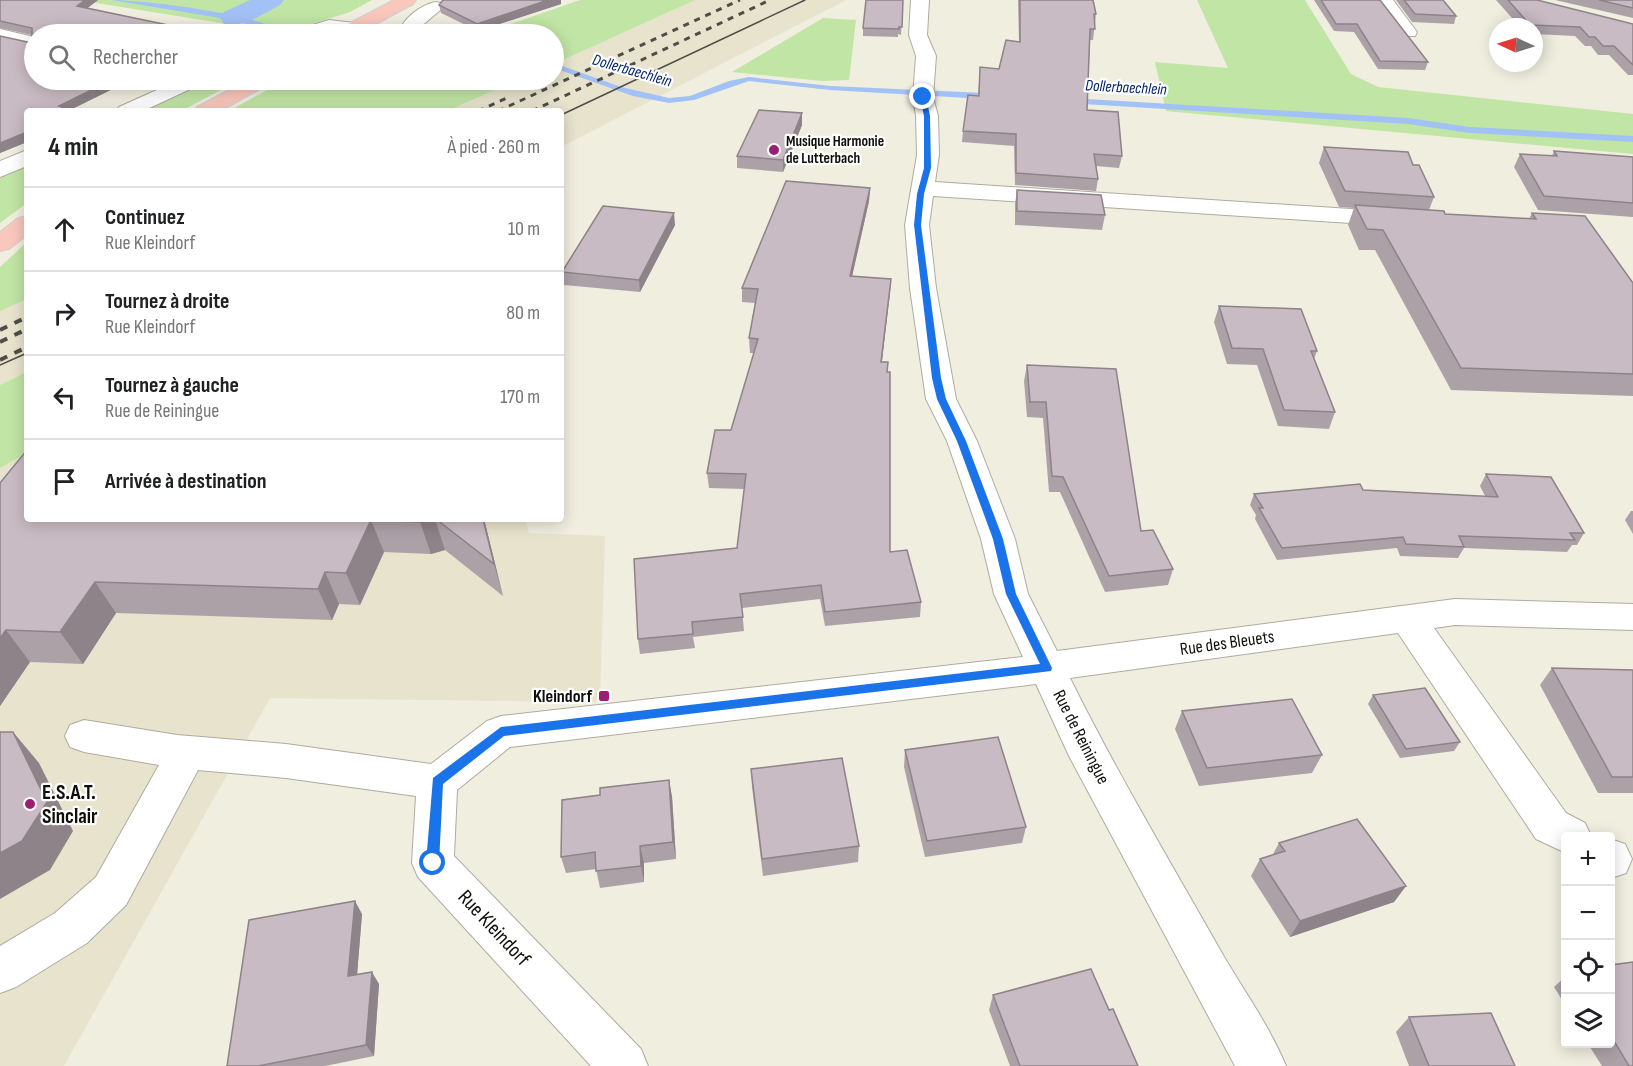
<!DOCTYPE html>
<html lang="fr">
<head>
<meta charset="utf-8">
<style>
  body { margin:0; font-family:"Sofia Sans Condensed",sans-serif; background:#f2f2f2; color:#202124 }
  .controls { position:absolute; right:18px; bottom:18px; display:grid; overflow:hidden; border-radius:6px; box-shadow:0 3px 15px #0003 }
  .controls button { width:54px; height:54px; display:grid; place-items:center; padding:0; border:0; border-bottom:2px solid #e0e0e0; background:#fff; color:#202124; font:30px sans-serif }
  .compass { position:absolute; left:1489px; top:18px; width:54px; height:54px; border-radius:50%; background:#fff; box-shadow:0 3px 15px #0003; rotate:274deg }
  .stop { position:absolute; width:18px; height:18px; margin:-14px; border:4px solid #1a73e8; border-radius:50%; background:#fff }
  .stop.end { background:#1a73e8; border-color:#fff; box-shadow:0 2px 6px #0008 }
  .list { margin:0; padding:0; list-style:none }
  h2 { display:flex; justify-content:space-between; align-items:center; height:78px; margin:0; padding:0 24px; font-size:26px }
  h2 small { font-size:20px; font-weight:400; color:#757577 }
  .list li { display:grid; grid-template-columns:39px 1fr auto; gap:18px; align-items:center; box-sizing:border-box; height:84px; padding:0 24px; border-top:2px solid #e0e0e0 }
  .list b { display:block; font-size:22px; white-space:nowrap }
  .list p { margin:0; font-size:20px; white-space:nowrap; color:#757577 }
  .list em { font-size:20px; font-style:normal; color:#757577 }
  .icon { flex:none; width:33px; height:33px; fill:none; stroke:currentColor; stroke-width:2; stroke-linecap:round; stroke-linejoin:round }
  .map { position:relative; flex:none; width:1633px; height:1066px; overflow:hidden }
  .search { position:absolute; background:#fff; box-shadow:0 3px 15px #0003; left:24px; top:24px; width:540px; height:66px; display:flex; align-items:center; gap:15px; box-sizing:border-box; padding:0 21px; border-radius:33px; color:#757577; font-size:22px }
  .panel { position:absolute; background:#fff; box-shadow:0 3px 15px #0003; left:24px; top:108px; width:540px; height:414px; border-radius:6px }
  .map>svg:first-child { display:block }
  .built { fill:#e7e3cd }
  .green { fill:#c0e5a4 }
  .lines { fill:none; stroke-linecap:round; stroke-linejoin:round }
  .stream { fill:#a2c1f6; fill-rule:evenodd }
  .canal { fill:#a2c1f6; fill-rule:evenodd }
  .minor-casing { stroke:#afac9e; stroke-width:2 }
  .major-casing { stroke:#cfcfce; stroke-width:2 }
  .minor { fill:#fff; fill-rule:evenodd }
  .major { fill:#fac7bc; fill-rule:evenodd }
  .tram { stroke:#4f4e46; stroke-width:1.5 }
  .rail-far1 { stroke:#4f4e46; stroke-width:3; stroke-dasharray:6 6; stroke-linecap:butt }
  .rail { stroke:#4f4e46; stroke-width:4; stroke-dasharray:8 8; stroke-linecap:butt }
  .wall { fill:#ada1a8 }
  .shaded-wall { fill:#8d8388 }
  .building { fill:#c9bbc3; stroke:#8d8388; stroke-width:1.5 }
  .route { fill:#1a73e8 }
  .poi-dot { fill:#9c1d71; stroke:#fff; stroke-width:2 }
  .labels { text-anchor:middle; dominant-baseline:central; stroke-width:4.5; stroke-linejoin:round; paint-order:stroke }
  .far-poi-label { font-size:15px; font-weight:bold; fill:#0f0e09; stroke:#fff; text-anchor:start }
  .far-water-label { font-size:16px; font-style:italic; fill:#00226b; stroke:#fff }
  .street-label { font-size:18px; fill:#0f0e09; stroke:#fff }
  .poi-label { font-size:18px; font-weight:bold; fill:#0f0e09; stroke:#fff; text-anchor:end }
  .near-poi-label { font-size:21px; font-weight:bold; fill:#0f0e09; stroke:#fff; text-anchor:start }
  .near-street-label { font-size:21px; fill:#0f0e09; stroke:#fff }
</style>
</head>
<body>
<div class="map">
<svg width="1633" height="1066" viewBox="0 0 1633 1066">
  <rect width="100%" height="100%" fill="#f0eedf"/>
  <path class="built" d="M695,0H846L561,147V111H448L518,80H554V64Z
    M27,299V372L0,385V311Z
    M27,453V519H525L529,533L605,536L600,702L270,698L64,1066H0V468Z"/>
  <path class="green" d="M78,0H372L350,12L282,33Z
    M580,0H695L554,64V34H482Z
    M1197,0H1305L1351,74L1378,87L1633,114V154L1166,111L1155,62L1228,68Z
    M823,18L856,20L849,80L822,81L732,72Z
    M209,80H240L181,111H141Z
    M285,80H518L447,111H229Z
    M27,164V203L0,223V177Z
    M27,242V299L0,311V267Z
    M27,372V453L0,468V385Z"/>
  <g class="lines">
    <path class="stream" d="M112,0C144,0 252,14 277,29L273,31L232,20Z
      M554,63L621,87L669,98L690,96L729,81L749,77L830,86L985,93L989,96L985,99L830,90L749,81L694,100L669,103L633,96L554,68Z
      M1070,98L1408,118L1470,127L1633,136V142L1470,133L1408,124L1067,103L1066,101Z"/>
    <path class="canal" d="M250,0H284L280,5C263,14 243,28 224,24L220,18L224,12Z"/>
    <defs>
      <path id="minor" d="M911,0H929L927,35L936,56L933,97L938,116L939,155L935,182L1397,212L1405,214L1409,219L1405,224L1397,226L933,196L929,225L936,288L956,399L977,441L1015,539L1028,594L1057,651L1455,599L1633,604V630L1455,625L1434,628L1566,813L1585,823L1591,836H1566V853L1536,839L1398,633L1070,678C1117,773 1171,863 1223,955C1244,991 1270,1027 1286,1066H1235L1069,756L1036,684L510,747L457,790L454,856L641,1049L648,1066H591L418,877L412,863L416,796L286,778L198,770L126,905L87,943L16,987L0,993V946L55,913L96,877L159,765L84,752L70,747L65,736L70,725L84,720L177,735L286,744L431,764L487,721L501,716L1023,657L994,594L981,539L947,441L926,399L910,288L905,225L917,155L916,116L913,97L916,56L909,35Z
        M1375,0H1393L1417,32L1415,36H1401Z
        M435,2L441,3L444,7L419,28L425,34H400C400,20 421,5 435,2Z
        M329,20L363,24L365,28L363,32C352,34 343,32 333,32C320,32 307,35 294,34L296,30Z
        M0,29L34,37V49L0,41Z
        M179,80H204L201,84L143,111H116L119,107Z
        M27,150V166L0,177V161Z
        M1610,839L1625,844L1632,859L1626,873L1611,878Z"/>
      <path id="major" d="M394,0H416L413,4L357,34H335L337,30Z
        M248,80H272L269,84L220,111H194L197,107Z
        M27,216V235L9,249L0,251V232L18,218Z"/>
    </defs>
    <use href="#minor" class="minor-casing"/>
    <use href="#major" class="major-casing"/>
    <use href="#minor" class="minor"/>
    <use href="#major" class="major"/>
    <path class="tram" d="M561,115L805,0
      M0,365L27,353"/>
    <path class="rail-far1" d="M478,111L507,98
      M498,111L740,0
      M532,111L770,0"/>
    <path class="rail" d="M0,330L27,317
      M0,342L27,329
      M0,360L27,347"/>
  </g>
  <path class="wall" d="M0,0H98L87,8L34,80H131L68,111H27V142L0,153V36L32,43V35L0,28Z
    M443,0H561V4L478,31L441,13L439,5Z
    M903,0L901,35L898,34V37L863,36V28Z
    M1018,0H1093L1096,14L1093,40H1090L1087,110L1122,156L1119,168L1096,166L1098,179L1096,191L1015,185L1014,146L962,142L963,131L978,96L980,67L999,69L1019,41Z
    M1314,0H1380L1428,62L1425,70L1378,69L1354,32L1334,31Z
    M1396,0H1443L1456,16L1454,24L1412,22Z
    M1496,0H1537L1633,24V75H1628L1609,55H1598L1591,46H1585L1575,36L1534,34V27H1520Z
    M1555,0H1633V18Z
    M802,125L783,172L737,168V156Z
    M1324,147L1413,165L1434,197L1429,210L1445,214L1529,219L1532,213L1633,283V396L1451,390L1375,250H1359L1348,225L1354,208L1339,207L1319,163Z
    M1554,151L1633,157V217L1538,210L1514,167L1520,154L1552,156Z
    M870,188L869,201L852,276L891,279L882,362L887,372L890,552L921,602L920,617L825,626L820,599L742,608L744,631L693,637L695,648L640,654L638,639L737,548L744,489L709,488L707,473L731,430L754,353H750L749,338L755,303L742,302V288Z
    M1017,190L1105,215L1102,230L1015,225V204Z
    M675,225L640,292L564,285L562,272Z
    M1219,306L1317,351L1314,359L1335,412L1329,429L1278,426L1257,365L1227,364L1214,322Z
    M1027,365L1141,531L1173,569L1168,585L1105,592L1060,492H1049L1043,418L1027,417L1024,381Z
    M1486,474L1584,533L1577,545H1572L1567,552L1464,548L1458,558L1400,556L1397,548L1277,560L1255,519L1256,515L1250,505L1254,494L1363,490L1485,496L1480,486Z
    M0,483L27,519H484L503,596L445,550L431,554L384,552L360,605L339,604L332,620L116,613L83,664L30,662L0,706Z
    M1631,511H1633V534L1625,520Z
    M1552,668L1633,670V793H1598L1540,685Z
    M1373,695L1460,742L1454,751L1400,758L1368,704Z
    M1182,711L1322,755L1312,773L1199,786L1175,729Z
    M905,750L1026,827L1022,843L925,857L904,767Z
    M751,769L859,846L858,862L763,876L752,787Z
    M669,780L672,797L676,859L644,863V882L600,888L596,869L566,873L561,857L600,795Z
    M1279,843L1406,886L1394,902L1290,937L1251,876L1260,859L1272,856Z
    M362,914L357,974L379,984L374,1056L325,1066H227Z
    M1611,965L1633,1066H1602L1588,1044H1611Z
    M1566,976V1006L1554,987Z
    M993,995L1138,1066H1010L989,1010Z
    M1409,1017L1515,1066H1409L1396,1032Z"/>
  <path class="shaded-wall" d="M85,0H98L80,14L77,6Z
    M548,0H561V4L478,31L477,24Z
    M112,80H131L68,111H55L59,106Z
    M802,113V125L783,172V160Z
    M27,132V142L0,153V143Z
    M870,188L869,201L849,290L850,276Z
    M674,213L675,225L640,292L639,280Z
    M891,279L890,293L880,376L881,362Z
    M431,519H435L445,550L431,554L420,522Z
    M483,519H484L503,596L494,564Z
    M371,520L384,552L360,605L346,573Z
    M325,572L339,604L332,620L318,589Z
    M95,582L116,613L83,664L60,632Z
    M6,630L30,662L0,706V638Z
    M13,732L39,763L73,831L50,870L0,899V853Z
    M669,780L672,797L676,859L673,842Z
    M640,846L644,863V882L641,866Z
    M1406,886L1394,902L1290,937L1300,921Z
    M355,901L362,914L356,988L348,976Z
    M372,972L379,984L374,1056L366,1045Z"/>
  <path class="building" d="M0,0H85L77,6L206,33L203,34H34V80H112L59,106L64,107L55,111H27V132L0,143V36L32,43V28L0,21Z
    M443,0H548L477,24L439,5Z
    M866,0H903L902,27H899V29L863,28Z
    M1020,0H1093L1096,14H1094L1095,29H1090L1087,110L1118,112L1122,156L1094,154L1098,179L1016,173V134L963,131L968,95L979,96L980,67L999,69L1006,40L1020,42Z
    M1321,0H1380L1428,62L1380,61L1357,24H1336Z
    M1404,0H1443L1456,16L1415,14Z
    M1508,0H1537L1633,24V65L1614,46H1603L1595,37H1589L1580,27L1530,25Z
    M1599,0H1633V8Z
    M759,110L802,113L783,160L737,156Z
    M1324,147L1408,152L1413,165H1419L1434,197L1345,191Z
    M1554,151L1633,157V203L1544,196L1520,154L1557,156Z
    M786,181L870,188L850,276L891,279L881,362H888L887,372H890V552L907,550L921,602L825,612L821,585L740,594L743,617L692,622L693,634L638,639L634,559L737,548L746,474L707,473L715,430H731L758,339L749,338L758,289L742,288Z
    M1017,190L1101,195L1105,215L1017,211Z
    M1355,205L1444,211L1445,214L1536,219L1532,213L1585,216L1633,283V374L1461,368L1383,230L1367,229Z
    M603,206L674,213L639,280L562,272Z
    M1219,306L1301,309L1317,351H1311L1335,412L1284,410L1263,349L1232,348Z
    M1027,365L1116,369L1141,531L1153,530L1173,569L1109,576L1063,477L1052,476L1046,402H1030Z
    M27,450V519H431L420,522L371,520L346,573L325,572L318,589L95,582L60,632L6,630L0,638V483Z
    M1486,474L1551,477L1584,533H1570L1575,540L1459,536L1464,547L1406,544L1403,537L1282,548L1259,508H1263L1254,494L1360,484L1363,490L1498,497Z
    M436,519H483L494,564Z
    M1552,668L1633,670V777H1612Z
    M1425,688L1460,742L1406,749L1373,695Z
    M1292,699L1322,755L1207,768L1182,711Z
    M0,732H13L47,802L22,841L0,853Z
    M998,737L1026,827L927,841L905,750Z
    M842,758L859,846L762,859L751,769Z
    M669,780L673,842L640,846L641,866L596,871L595,852L561,857L562,800L600,795V788Z
    M1357,819L1406,886L1300,921L1260,859L1285,851L1279,843Z
    M355,901L348,976L372,972L366,1045L258,1066H227L249,920Z
    M1633,962V1066H1629L1611,1036V965Z
    M1091,969L1109,1010L1113,1009L1138,1066H1020L993,995Z
    M1491,1013L1515,1066H1429L1409,1017Z"/>
  <path class="route" d="M923,95L926,97L930,116L931,168L924,194L921,225L941,378L946,399L966,441L1003,539L1016,594L1052,668L1051,671L504,736L443,784L439,863L437,867H428L426,863L433,778L501,727L1040,664L1006,594L993,539L957,441L937,399L932,378L914,225L917,194L924,168V116L920,97Z"/>
  <g class="poi-dot">
    <circle cx="774" cy="150" r="6"/>
    <rect x="598" y="690" width="12" height="12" rx="3"/>
    <circle cx="30" cy="804" r="6"/>
  </g>
  <g class="labels">
    <g class="far-poi-label">
      <text x="786" y="141">Musique Harmonie<tspan x="786" dy="17">de Lutterbach</tspan></text>
    </g>
    <g class="far-water-label">
      <text transform="translate(632 71) rotate(16)">Dollerbaechlein</text>
      <text transform="translate(1126 88) rotate(3)">Dollerbaechlein</text>
    </g>
    <g class="street-label">
      <text transform="translate(1227 643) rotate(-8)">Rue des Bleuets</text>
      <text transform="translate(1081 737) rotate(63)">Rue de Reiningue</text>
    </g>
    <g class="poi-label">
      <text x="592" y="696">Kleindorf</text>
    </g>
    <g class="near-poi-label">
      <text x="42" y="792">E.S.A.T.<tspan x="42" dy="24">Sinclair</tspan></text>
    </g>
    <g class="near-street-label">
      <text transform="translate(494 928) rotate(47)">Rue Kleindorf</text>
    </g>
  </g>
</svg>
<div class="controls">
<button>+</button>
<button>−</button>
<button><svg class="icon" aria-label="locate" viewBox="0 0 24 24"><circle cx="12" cy="12" r="6"/><path d="M12 2v4M12 18v4M2 12h4M18 12h4"/></svg></button>
<button><svg class="icon" aria-label="layers" viewBox="0 0 24 24"><path d="M12 4l9 5-9 5-9-5zM3 14l9 5 9-5"/></svg></button>
</div>
<svg class="compass" viewBox="-18 -18 36 36"><path d="M0-13l5 13h-10z" fill="#e53935"/><path d="M0 13l5-13h-10z" fill="#757577"/></svg>
<div class="stop" style="left:433px;top:863px"></div>
<div class="stop end" style="left:923px;top:97px"></div>
<div class="search"><svg class="icon" aria-label="search" viewBox="0 0 24 24"><circle cx="10" cy="10" r="6"/><path d="M15 15l6 6"/></svg>Rechercher</div>
<section class="panel">
<h2>4 min<small>À pied · 260 m</small></h2>
<ul class="list">
<li><svg class="icon" aria-label="ahead" viewBox="0 0 24 24"><path d="M12 20V5M6 11l6-6 6 6"/></svg><div><b>Continuez</b><p>Rue Kleindorf</p></div><em>10 m</em></li>
<li><svg class="icon" aria-label="right" viewBox="0 0 24 24"><path d="M7 20v-9h11M14 6l5 5-5 5"/></svg><div><b>Tournez à droite</b><p>Rue Kleindorf</p></div><em>80 m</em></li>
<li><svg class="icon" aria-label="left" viewBox="0 0 24 24"><path d="M17 20v-9H6M10 6l-5 5 5 5"/></svg><div><b>Tournez à gauche</b><p>Rue de Reiningue</p></div><em>170 m</em></li>
<li><svg class="icon" aria-label="arrive" viewBox="0 0 24 24"><path d="M6 21V4h12l-3 4 3 4H6"/></svg><div><b>Arrivée à destination</b></div></li>
</ul>
</section>
</div>
</body>
</html>
